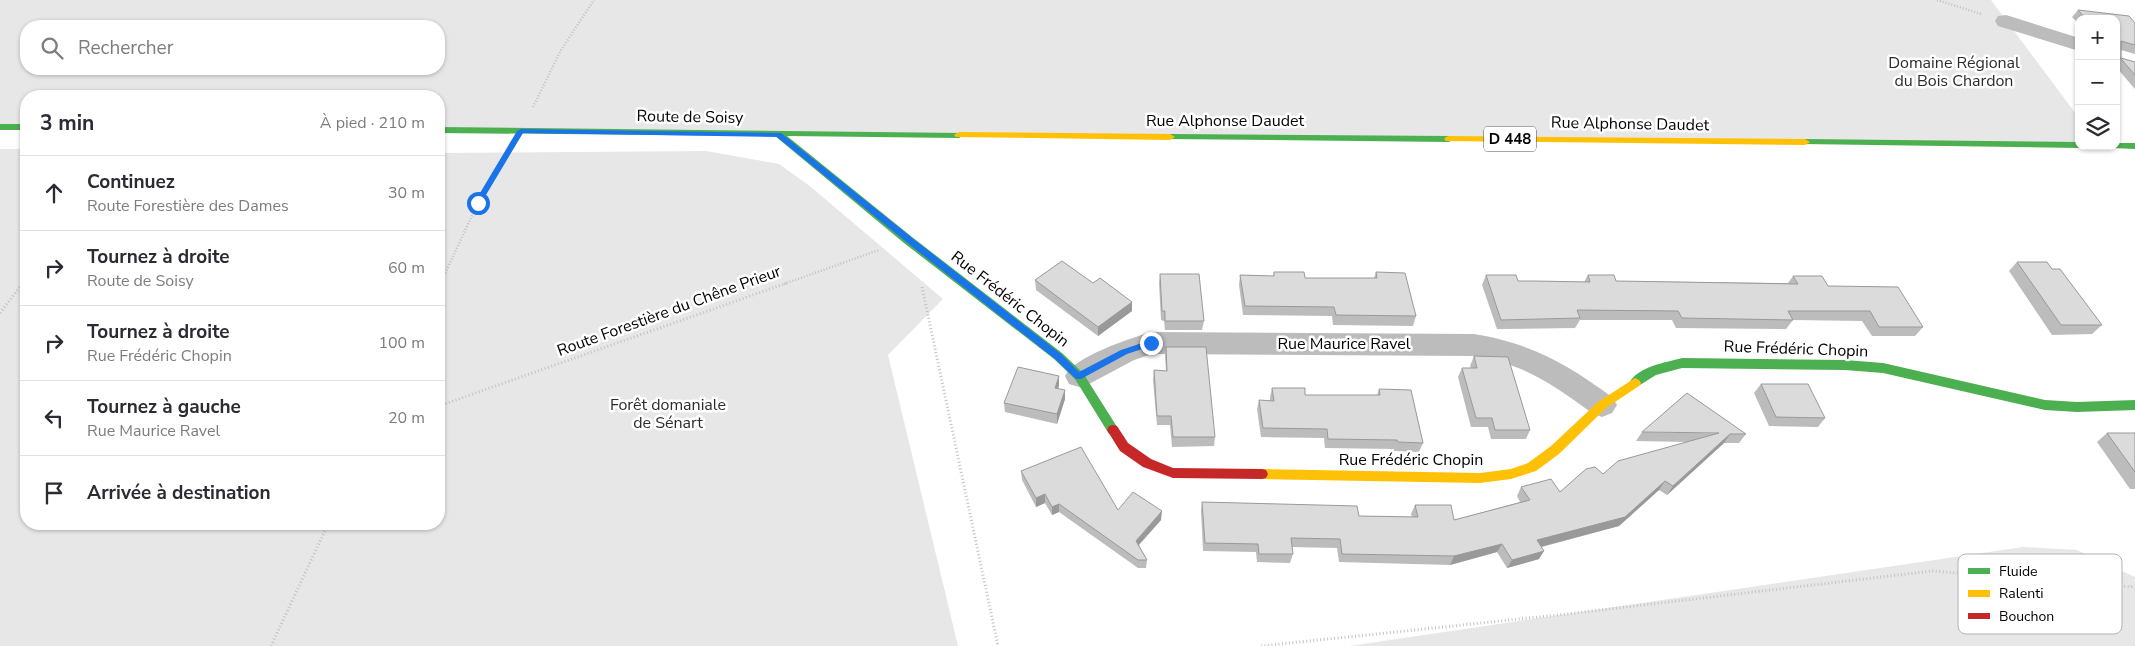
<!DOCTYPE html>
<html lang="fr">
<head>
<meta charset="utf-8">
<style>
  body { margin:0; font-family:"Nunito Sans",sans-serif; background:#f2f2f3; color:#2b2b33 }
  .controls { position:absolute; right:15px; top:15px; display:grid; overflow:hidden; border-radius:10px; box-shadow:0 1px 4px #0004 }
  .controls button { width:45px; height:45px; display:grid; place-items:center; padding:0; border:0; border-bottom:1px solid #e1e1e2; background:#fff; color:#2b2b33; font:25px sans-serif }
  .stop { position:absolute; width:15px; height:15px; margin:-11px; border:4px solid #1a73e8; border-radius:50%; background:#fff }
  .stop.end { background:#1a73e8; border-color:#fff; box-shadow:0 1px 5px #0008 }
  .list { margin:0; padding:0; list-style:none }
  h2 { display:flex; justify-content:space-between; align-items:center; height:65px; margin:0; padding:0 20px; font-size:21px }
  h2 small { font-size:16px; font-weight:400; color:#7c7c81 }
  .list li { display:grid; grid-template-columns:32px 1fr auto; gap:15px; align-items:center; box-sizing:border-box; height:75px; padding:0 20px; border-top:1px solid #e1e1e2 }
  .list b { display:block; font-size:19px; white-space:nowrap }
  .list p { margin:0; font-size:16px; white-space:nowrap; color:#7c7c81 }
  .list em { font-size:16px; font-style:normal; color:#7c7c81 }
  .icon { flex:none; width:28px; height:28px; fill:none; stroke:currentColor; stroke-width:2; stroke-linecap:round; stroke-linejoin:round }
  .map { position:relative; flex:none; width:2135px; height:646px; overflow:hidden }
  .search { position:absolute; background:#fff; box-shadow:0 1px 4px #0004; left:20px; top:20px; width:425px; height:55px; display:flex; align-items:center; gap:12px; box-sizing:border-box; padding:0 18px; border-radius:20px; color:#7c7c81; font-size:19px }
  .panel { position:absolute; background:#fff; box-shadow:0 1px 4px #0004; left:20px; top:90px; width:425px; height:440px; border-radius:20px }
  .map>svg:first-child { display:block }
  .green { fill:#e7e7e7; fill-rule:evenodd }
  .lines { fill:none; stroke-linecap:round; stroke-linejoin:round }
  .path-far1 { stroke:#c2c2c2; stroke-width:2.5; stroke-dasharray:1 2; stroke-linecap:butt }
  .path { stroke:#c2c2c2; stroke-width:3; stroke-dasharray:1 2.5; stroke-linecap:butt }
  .street { fill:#bcbcbc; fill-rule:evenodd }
  .fast { fill:#4caf50; fill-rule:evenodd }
  .slow { fill:#ffc107; fill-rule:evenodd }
  .jam { fill:#c62828; fill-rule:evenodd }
  .wall { fill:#bcbcbc }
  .shaded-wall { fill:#999 }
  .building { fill:#dbdbdb; stroke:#999 }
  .route { fill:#1a73e8 }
  .labels { text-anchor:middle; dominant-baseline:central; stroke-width:5; stroke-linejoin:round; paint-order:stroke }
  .shield { fill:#fff; stroke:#4c4c4c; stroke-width:1 }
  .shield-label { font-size:15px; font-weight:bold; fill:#000 }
  .park-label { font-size:16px; fill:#2b2b2b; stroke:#fff }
  .street-label { font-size:16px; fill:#000; stroke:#fff }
  .key { fill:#fff; stroke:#b2b2b2; stroke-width:1 }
  .key-label { font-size:14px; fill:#000 }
</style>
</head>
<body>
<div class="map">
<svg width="2135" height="646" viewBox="0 0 2135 646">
  <rect width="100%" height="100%" fill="#fff"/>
  <path class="green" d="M0,0H1991L2079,118V145L439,131V96H26V128H0ZM26,26H439V69H26Z
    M0,149H26V524H439V153L706,151L779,164L811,187L943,299L888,355L958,646H0Z
    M2023,547L2077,550L2135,577V646H1349Z"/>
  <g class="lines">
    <path class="path-far1" d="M1937,0L1981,14
      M533,107L561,50L594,0
      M22,284L26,279
      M440,284L478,203L506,156
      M784,284L879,250"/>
    <path class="path" d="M439,286L441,283
      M922,287L998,646
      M0,313L23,283
      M439,406L787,283
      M271,646L328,524
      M1261,646L1558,615L1932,571L2135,587"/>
    <path class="street" d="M2006,15L2079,38V51L1998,26L1995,21L1998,16Z
      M1151,332L1474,334C1530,343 1567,364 1612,397L1617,405L1612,413L1602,417L1592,413C1552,384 1524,364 1474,356L1152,354L1134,360L1089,384L1079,387L1069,384L1065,376C1075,356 1129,339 1151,332Z"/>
    <path class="fast" d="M0,124H26V130H0Z
      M439,127L962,133L964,135L959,138L787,136L912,237L1062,353L1083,373L1119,430L1117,434L1113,435L1109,434L1075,379L1054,359L904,243L775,136L439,133Z
      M1170,134L1449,136L1454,139L1449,142L1167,139L1165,137Z
      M1805,139L2079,142V146H2083L2079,148L1802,144L1800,142Z
      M2116,143H2135V149L2113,148L2111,146H2116Z
      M1682,358L1845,360L1883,363L2045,400L2077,402L2135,400V410L2077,412L2045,410L1883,373L1845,370L1682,368L1656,375L1635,388L1631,386L1629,383C1639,366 1664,363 1682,358Z"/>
    <path class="slow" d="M959,132L1170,134L1175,137L1170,140L956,137L954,135Z
      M1449,136L1805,139L1810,142L1805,145L1446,141L1444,139L1446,137Z
      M1635,378L1639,380L1641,383L1639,386L1606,408L1559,454L1536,471L1511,479L1480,483L1262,479L1258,478L1256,474L1258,470L1262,469L1480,473L1511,469L1528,463L1551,446L1598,402Z"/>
    <path class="jam" d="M1113,425L1117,426L1128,443L1151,459L1173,468L1262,469L1266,470L1268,474L1266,478L1262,479L1173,478L1143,467L1120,451L1107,430L1109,426Z"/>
  </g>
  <path class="wall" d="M2078,10L2135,23V54L2121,50V58L2135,62V89L2116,67V19H2079V24L2072,17Z
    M2017,262L2102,325L2092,334L2052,335L2009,271Z
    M1274,272L1305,278H1374L1376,272L1416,316L1413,326L1333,325L1332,316L1243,315L1239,285L1240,275L1273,276Z
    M1160,274L1204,321L1202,330H1165L1164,321L1161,320L1159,283Z
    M1486,275L1518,281L1584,282L1588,275L1616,281L1788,283L1793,276L1828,286L1923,327L1915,336H1872L1862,321L1793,320L1786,329L1676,328L1672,320H1580L1575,328L1497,329L1482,285Z
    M1035,280L1132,311L1098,336L1036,290Z
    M1166,347L1215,437L1214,446L1172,447L1170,425H1157L1153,380L1154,370L1166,371L1165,356Z
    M1474,356L1530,430L1526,439H1491L1488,427H1471L1458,377L1462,368H1471L1470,366Z
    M1059,376V385L1058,388L1065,399L1057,424L1005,412L1004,403Z
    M1761,384L1825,418L1818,427L1769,426L1754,393Z
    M1272,388L1305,395H1377L1379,389L1423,443L1419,452L1394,451V449L1325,448L1324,438L1261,437L1257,409L1259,400L1270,401V397Z
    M1642,432L1746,434L1739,443H1724L1667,495L1659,490L1619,526L1542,547L1539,559L1507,568L1497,552L1450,565L1339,562L1337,548L1292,547L1293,554L1290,563L1257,562L1256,552L1203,551L1201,511L1202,502L1359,516L1412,517L1411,514L1415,505L1454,520L1520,502L1517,496L1521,487L1560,492L1603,474L1687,442L1636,441Z
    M2107,433H2135V489H2130L2097,442Z
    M1021,471L1118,510L1161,520L1139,545L1147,560L1146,568H1138L1059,512L1052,515L1045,503L1036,507L1022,480Z"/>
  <path class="shaded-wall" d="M1132,302V311L1098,336V327Z
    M1059,376V385L1056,397L1055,388Z
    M1065,390V399L1057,424V414Z
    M1730,434L1724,443L1667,495L1673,486Z
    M1665,481L1659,490L1619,526L1532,549L1537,540Z
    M1045,494V503L1036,507V498Z
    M1059,504V512L1052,515V507Z
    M1162,511L1161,520L1135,549L1136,541Z
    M1502,544L1497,552L1450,565L1454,556Z
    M1544,551L1539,559L1507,568L1512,560Z"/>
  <path class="building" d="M2078,10L2129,16L2135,23V45L2121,41V58L2135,62V75L2116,53V19H2086Z
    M1062,261L1093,283L1100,278L1132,302L1098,327L1035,280Z
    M2017,262H2047L2052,269H2060L2102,325H2061Z
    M1274,272H1304L1305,278H1377L1376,272L1405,273L1416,316L1336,315L1334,307L1245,306L1240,275L1274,276Z
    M1160,274H1199L1204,321H1165V311H1162Z
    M1486,275H1516L1518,281H1534L1590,282L1588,275H1614L1616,281L1798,284L1793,276H1822L1828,286L1898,287L1923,327H1879L1870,311H1788L1793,320L1682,318L1678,311L1577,310L1580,318L1501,320Z
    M1166,347H1206L1215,437H1173L1171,416H1157L1154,370L1167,371Z
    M1474,356L1508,357L1530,430H1495L1492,418H1476L1462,368H1477Z
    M1018,367L1059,376L1055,388L1065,390L1057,414L1004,403Z
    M1761,384H1808L1825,418L1776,417Z
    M1272,388H1305V395H1380L1379,389L1411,390L1423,443L1398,442L1397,440L1328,439L1327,429L1263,428L1259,400L1274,401Z
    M1687,393L1746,434H1730L1673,486L1665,481L1625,517L1537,540L1544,551L1512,560L1502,544L1454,556L1342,554L1340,539L1291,538L1293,554H1259L1258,544L1205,543L1202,502L1357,506L1359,516L1418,517L1415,505H1451L1454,520L1530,500L1521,487L1551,479L1560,492L1586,469L1595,467L1603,474L1618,461L1719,433L1642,432Z
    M2107,433H2135V472Z
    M1081,447L1118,510L1133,492L1162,511L1136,541L1147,560H1138L1059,504L1052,507L1045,494L1036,498L1021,471Z"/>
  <path class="route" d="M521,129L781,133L916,241L1061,354L1079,372L1121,350L1151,340L1155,343L1154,345L1127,354L1081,379H1076L1055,359L910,245L777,137L523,133L480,205H475L474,203L517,131Z"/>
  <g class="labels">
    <rect class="shield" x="1484" y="126.5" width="52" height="25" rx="4"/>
    <g class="shield-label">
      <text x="1510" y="139">D 448</text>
    </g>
    <g class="park-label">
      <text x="1954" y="63">Domaine Régional<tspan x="1954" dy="18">du Bois Chardon</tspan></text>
      <text x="668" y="405">Forêt domaniale<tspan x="668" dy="18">de Sénart</tspan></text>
    </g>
    <g class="street-label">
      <text transform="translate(690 117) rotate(1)">Route de Soisy</text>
      <text x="1225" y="121">Rue Alphonse Daudet</text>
      <text transform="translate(1630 124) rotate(1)">Rue Alphonse Daudet</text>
      <text transform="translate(1010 299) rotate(38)">Rue Frédéric Chopin</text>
      <text transform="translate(669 311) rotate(-20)">Route Forestière du Chêne Prieur</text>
      <text x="1344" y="344">Rue Maurice Ravel</text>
      <text transform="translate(1796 349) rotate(2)">Rue Frédéric Chopin</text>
      <text x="1411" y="460">Rue Frédéric Chopin</text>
    </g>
  </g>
  <rect x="1958" y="554" width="164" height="80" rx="8" class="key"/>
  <rect x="1968" y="568" width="22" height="6" fill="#4caf50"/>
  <rect x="1968" y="590" width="22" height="7" fill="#ffc107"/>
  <rect x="1968" y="613" width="22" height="6" fill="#c62828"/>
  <g class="key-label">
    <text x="1999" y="576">Fluide</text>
    <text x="1999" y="598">Ralenti</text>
    <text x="1999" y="621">Bouchon</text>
  </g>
</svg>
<div class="controls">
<button>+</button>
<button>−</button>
<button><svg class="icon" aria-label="layers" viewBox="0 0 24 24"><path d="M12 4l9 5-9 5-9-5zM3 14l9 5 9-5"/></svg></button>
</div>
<div class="stop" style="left:478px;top:203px"></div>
<div class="stop end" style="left:1151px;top:343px"></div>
<div class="search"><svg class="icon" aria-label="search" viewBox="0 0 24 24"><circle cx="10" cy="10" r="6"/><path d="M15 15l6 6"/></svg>Rechercher</div>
<section class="panel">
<h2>3 min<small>À pied · 210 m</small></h2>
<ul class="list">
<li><svg class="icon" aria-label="ahead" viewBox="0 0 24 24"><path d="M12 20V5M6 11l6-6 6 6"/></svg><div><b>Continuez</b><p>Route Forestière des Dames</p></div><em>30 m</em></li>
<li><svg class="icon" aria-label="right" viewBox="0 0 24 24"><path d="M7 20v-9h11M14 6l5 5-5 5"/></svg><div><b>Tournez à droite</b><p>Route de Soisy</p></div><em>60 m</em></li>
<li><svg class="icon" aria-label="right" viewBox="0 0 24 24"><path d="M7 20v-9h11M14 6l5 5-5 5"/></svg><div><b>Tournez à droite</b><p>Rue Frédéric Chopin</p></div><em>100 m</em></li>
<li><svg class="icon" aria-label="left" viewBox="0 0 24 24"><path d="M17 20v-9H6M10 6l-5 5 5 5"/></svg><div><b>Tournez à gauche</b><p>Rue Maurice Ravel</p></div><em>20 m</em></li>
<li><svg class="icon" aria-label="arrive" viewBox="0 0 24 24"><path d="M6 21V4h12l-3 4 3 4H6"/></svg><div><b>Arrivée à destination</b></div></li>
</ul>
</section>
</div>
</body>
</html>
